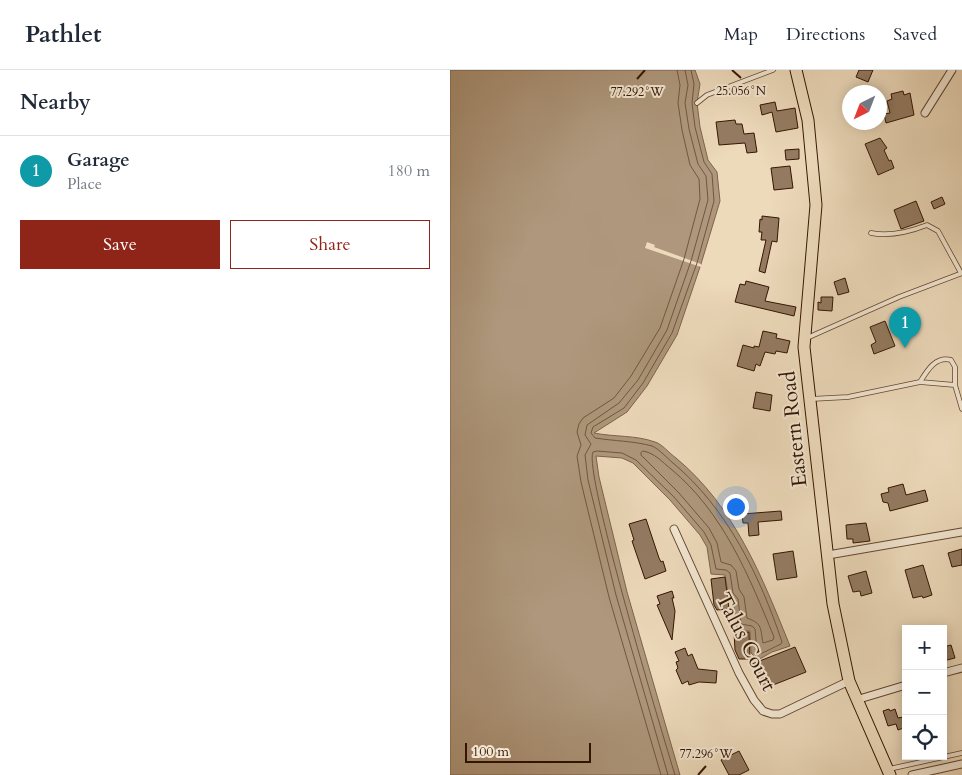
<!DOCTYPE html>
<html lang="en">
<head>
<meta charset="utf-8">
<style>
  body { margin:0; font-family:Cardo,serif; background:#f2f2f3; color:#1f2937 }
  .controls { position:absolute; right:15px; bottom:15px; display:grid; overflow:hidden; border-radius:0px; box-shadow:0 2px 12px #0003 }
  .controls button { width:45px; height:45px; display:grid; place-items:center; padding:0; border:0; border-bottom:1px solid #e0e1e3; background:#fff; color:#1f2937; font:25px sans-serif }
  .compass { position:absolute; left:392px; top:15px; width:45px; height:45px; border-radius:50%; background:#fff; box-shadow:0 2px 12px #0003; rotate:222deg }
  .scale { position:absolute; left:15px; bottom:12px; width:126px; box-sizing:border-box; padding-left:5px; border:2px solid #341502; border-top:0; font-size:14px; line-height:18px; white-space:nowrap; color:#341502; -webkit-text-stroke:4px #f3e7d3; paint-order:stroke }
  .you { position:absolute; left:285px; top:436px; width:18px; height:18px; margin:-12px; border:4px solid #fff; border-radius:50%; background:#1a73e8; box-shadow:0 0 0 8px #1a73e833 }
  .badge { display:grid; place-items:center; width:32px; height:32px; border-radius:50%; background:#8f2418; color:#fff; font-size:16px; font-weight:700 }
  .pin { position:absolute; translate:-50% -41px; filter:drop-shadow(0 1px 2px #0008) }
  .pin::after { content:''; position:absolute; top:26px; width:18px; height:15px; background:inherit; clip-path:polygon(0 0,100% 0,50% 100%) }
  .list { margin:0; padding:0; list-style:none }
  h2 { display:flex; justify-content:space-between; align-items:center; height:65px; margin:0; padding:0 20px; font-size:21px }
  h2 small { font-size:16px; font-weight:400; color:#747a83 }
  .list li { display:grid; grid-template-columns:32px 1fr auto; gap:15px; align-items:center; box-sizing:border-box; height:70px; padding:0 20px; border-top:1px solid #e0e1e3 }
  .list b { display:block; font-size:19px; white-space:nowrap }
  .list p { margin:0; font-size:16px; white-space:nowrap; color:#747a83 }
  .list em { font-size:16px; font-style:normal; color:#747a83 }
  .actions { display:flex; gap:10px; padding:15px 20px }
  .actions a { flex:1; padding:11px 0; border:1px solid #8f2418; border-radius:0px; text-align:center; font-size:18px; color:#8f2418 }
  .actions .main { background:#8f2418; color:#fff }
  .icon { flex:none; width:28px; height:28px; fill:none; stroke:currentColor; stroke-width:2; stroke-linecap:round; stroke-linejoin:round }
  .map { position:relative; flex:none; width:512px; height:705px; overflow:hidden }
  header { display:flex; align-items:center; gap:30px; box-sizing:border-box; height:70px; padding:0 25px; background:#fff; border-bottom:1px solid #e0e1e3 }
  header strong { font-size:24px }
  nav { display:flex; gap:28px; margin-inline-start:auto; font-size:18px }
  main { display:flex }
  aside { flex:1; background:#fff }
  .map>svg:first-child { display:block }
  .water { fill:#ae977c; stroke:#7d634b }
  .pier { fill:#eddabb }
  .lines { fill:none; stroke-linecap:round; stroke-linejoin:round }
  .shore { stroke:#71563f; stroke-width:1 }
  .building { fill:#947b62; stroke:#341502 }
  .service-casing { stroke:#624630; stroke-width:5.5 }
  .minor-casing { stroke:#624630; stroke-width:9 }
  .trunk-casing { stroke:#341502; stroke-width:13 }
  .service { stroke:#f3e7d3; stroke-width:4 }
  .minor { stroke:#f3e7d3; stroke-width:7 }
  .trunk { stroke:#eddabb; stroke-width:11 }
  .ticks { fill:none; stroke:#341502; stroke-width:2 }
  .labels { text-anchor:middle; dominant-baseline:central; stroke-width:4; stroke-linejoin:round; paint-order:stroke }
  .street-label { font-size:21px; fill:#341502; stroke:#f3e7d3 }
  .ticks-label { font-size:12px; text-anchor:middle; fill:#341502; stroke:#f3e7d3; stroke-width:4; stroke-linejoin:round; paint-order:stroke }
</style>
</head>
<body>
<header>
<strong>Pathlet</strong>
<nav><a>Map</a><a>Directions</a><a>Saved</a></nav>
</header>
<main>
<aside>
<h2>Nearby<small></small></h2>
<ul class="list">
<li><span class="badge" style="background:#0f9aa8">1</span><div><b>Garage</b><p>Place</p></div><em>180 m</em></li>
</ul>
<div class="actions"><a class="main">Save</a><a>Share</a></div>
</aside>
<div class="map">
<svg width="512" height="705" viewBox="0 0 512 705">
  <rect width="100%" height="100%" fill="#eddabb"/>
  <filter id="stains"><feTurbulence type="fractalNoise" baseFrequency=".004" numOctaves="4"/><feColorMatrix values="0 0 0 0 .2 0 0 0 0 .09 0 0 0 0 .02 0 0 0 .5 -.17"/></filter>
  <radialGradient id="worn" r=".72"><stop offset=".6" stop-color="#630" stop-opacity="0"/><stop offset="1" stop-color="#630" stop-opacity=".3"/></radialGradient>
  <path class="water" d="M0,0H245L250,14L247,33L250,57L258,90L267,102L270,131L251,194L227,265L197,316L177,342L144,363C163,367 186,365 205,372C212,374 219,383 226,388C285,437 312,507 340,576L322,582L308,590L301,583L300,561L287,560L283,529H279L275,505L261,504L257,477L250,465L220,430L183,393L172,388L146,386L149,407L177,522L230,705H0Z"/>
  <path class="pier" d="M197,172L205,175L204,177L251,194V197L195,178Z"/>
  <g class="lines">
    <path class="shore" d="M193,381C205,383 212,392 221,399C273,442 299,506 324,567L323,570L313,573C310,558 313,554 297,548L294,527L289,519L286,501L281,495L271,492L267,473L259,458L229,423L191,385V383Z
      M211,705L159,527L131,412L127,386L131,375L127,362L129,354L133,348L164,328L181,306L210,258L234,189L250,129L249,109L240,95L232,60L228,33L230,15L227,0
      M218,705L166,525L138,410L135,385L141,374L135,365L137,355L169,333L188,310L217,260L241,191L258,130L256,106L248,94L239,59L235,33L238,15L235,0
      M225,705C213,666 133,401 143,382L147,381L172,383L186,390L224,427L254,462L261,475L266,499L276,500L280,503L283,523L288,529L291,554L302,556L305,559L307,582L309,584C316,582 324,577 331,574L332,572C310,506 277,438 223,393C217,388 209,379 202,376C184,371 164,371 145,368L141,363L143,357L174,338L193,313L222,263L247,193L264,131L262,104L254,92L245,57L242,33L244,14L241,0"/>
  </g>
  <path class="building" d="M409,0H423L418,12L406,7Z
    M453,21L454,25L460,23L464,45L436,53L434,44L440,43L437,31L442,29L441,24Z
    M325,32L327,41L345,38L348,58L326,62L322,42L312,45L310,35Z
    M285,50L286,54H292L294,64L304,63L307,82L297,83L295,73L269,75L266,52Z
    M430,68L437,78L434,80L439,91L441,90L444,98L428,105L415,74Z
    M349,79V89L336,90L335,80Z
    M340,96L343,118L324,120L321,98Z
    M492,127L495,134L484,139L481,132Z
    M466,131L474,151L451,159L444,140Z
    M312,146L329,148L327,172L322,171L315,203L309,201L316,170H311L312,162H309L310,149L312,150Z
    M395,208L399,222L388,225L384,212Z
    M296,211L319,217L315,231L346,237L344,246L285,232L290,214L295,215Z
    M371,227H383L382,241L368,240V232L371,233Z
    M435,251L445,276L424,284L421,275L426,272L420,257Z
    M313,261L327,264L326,268L340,271L337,283L326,281L325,284L315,282L310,296L306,294L304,301L287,296L293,275L304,278V276L309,277Z
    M306,322L322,325L320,341L303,338Z
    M453,414L456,425L475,420L478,431L440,441L438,433L433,432L431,424L439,422L438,418Z
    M331,441L332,450L308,452L309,465L299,466L298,453H293L292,444Z
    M196,449L209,488L211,492L213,491L216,501L195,509L182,471L184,470L179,454Z
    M416,453L420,471L403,473V469H397L396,455Z
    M512,479V495L502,497L498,483Z
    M343,481L347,507L327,510L323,484Z
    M473,495L482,525L473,528L472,526L463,528L455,500Z
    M416,501L422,523L411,526L410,521L403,522L398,506Z
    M275,507L279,539L267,540L264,535L261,509Z
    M222,521L224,528H222L225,541L222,570L207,535L210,534L207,526Z
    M284,562H299L300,589H289L285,580Z
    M501,575L505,588L493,591V577Z
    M345,577L356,602L313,619L302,594Z
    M235,578L238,586L242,584L248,599L267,601L266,613L249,612L239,615L238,611L232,614L226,600L228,598L226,592L229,591L225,582Z
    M439,639L440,641L445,639L448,648L453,647L456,657L448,660L446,654L438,656L433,641Z
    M289,681L299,700L289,705H279L271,690Z"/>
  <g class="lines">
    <defs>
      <path id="service" d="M247,33L257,25L323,0
        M421,163C440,167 459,162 477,155L488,161L511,203
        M357,268L449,227L512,203
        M470,312C477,301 485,286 501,290L505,297V315L512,339
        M361,329L398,327L470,312L505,315
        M439,699L512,683"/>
      <path id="minor" d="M475,43L502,0
        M224,459L289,603L304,630L313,641L322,644H330L399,611
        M378,485L512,462
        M493,603L512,598
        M406,630L456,615
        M462,705L512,694"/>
      <path id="trunk" d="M346,0L358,50L366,135L354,277L383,534L399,611L440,705"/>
    </defs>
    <use href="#service" class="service-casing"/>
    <use href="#minor" class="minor-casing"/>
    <use href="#trunk" class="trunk-casing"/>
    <use href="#service" class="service"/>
    <use href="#minor" class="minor"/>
    <use href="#trunk" class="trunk"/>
  </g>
  <path class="ticks" d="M282,0L291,8M187,9L195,0M248,705L256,696"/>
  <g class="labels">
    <g class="street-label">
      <text transform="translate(344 359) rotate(-96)">Eastern Road</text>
      <text transform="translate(296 572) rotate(63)">Talus Court</text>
    </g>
  </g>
  <g class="ticks-label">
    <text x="291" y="25">25.056°N</text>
    <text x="187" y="26">77.292°W</text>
    <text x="256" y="688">77.296°W</text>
  </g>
  <rect width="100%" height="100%" filter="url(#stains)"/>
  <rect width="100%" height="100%" fill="url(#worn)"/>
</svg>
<div class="controls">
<button>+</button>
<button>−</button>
<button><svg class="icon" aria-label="locate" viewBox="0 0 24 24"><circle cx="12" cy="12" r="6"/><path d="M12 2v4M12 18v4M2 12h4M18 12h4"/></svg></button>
</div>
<svg class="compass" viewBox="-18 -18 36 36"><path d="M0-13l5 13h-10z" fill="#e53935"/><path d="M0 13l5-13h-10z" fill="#747a83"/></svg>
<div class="scale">100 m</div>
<div class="you"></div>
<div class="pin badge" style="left:455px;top:278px;background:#0f9aa8">1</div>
</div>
</main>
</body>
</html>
